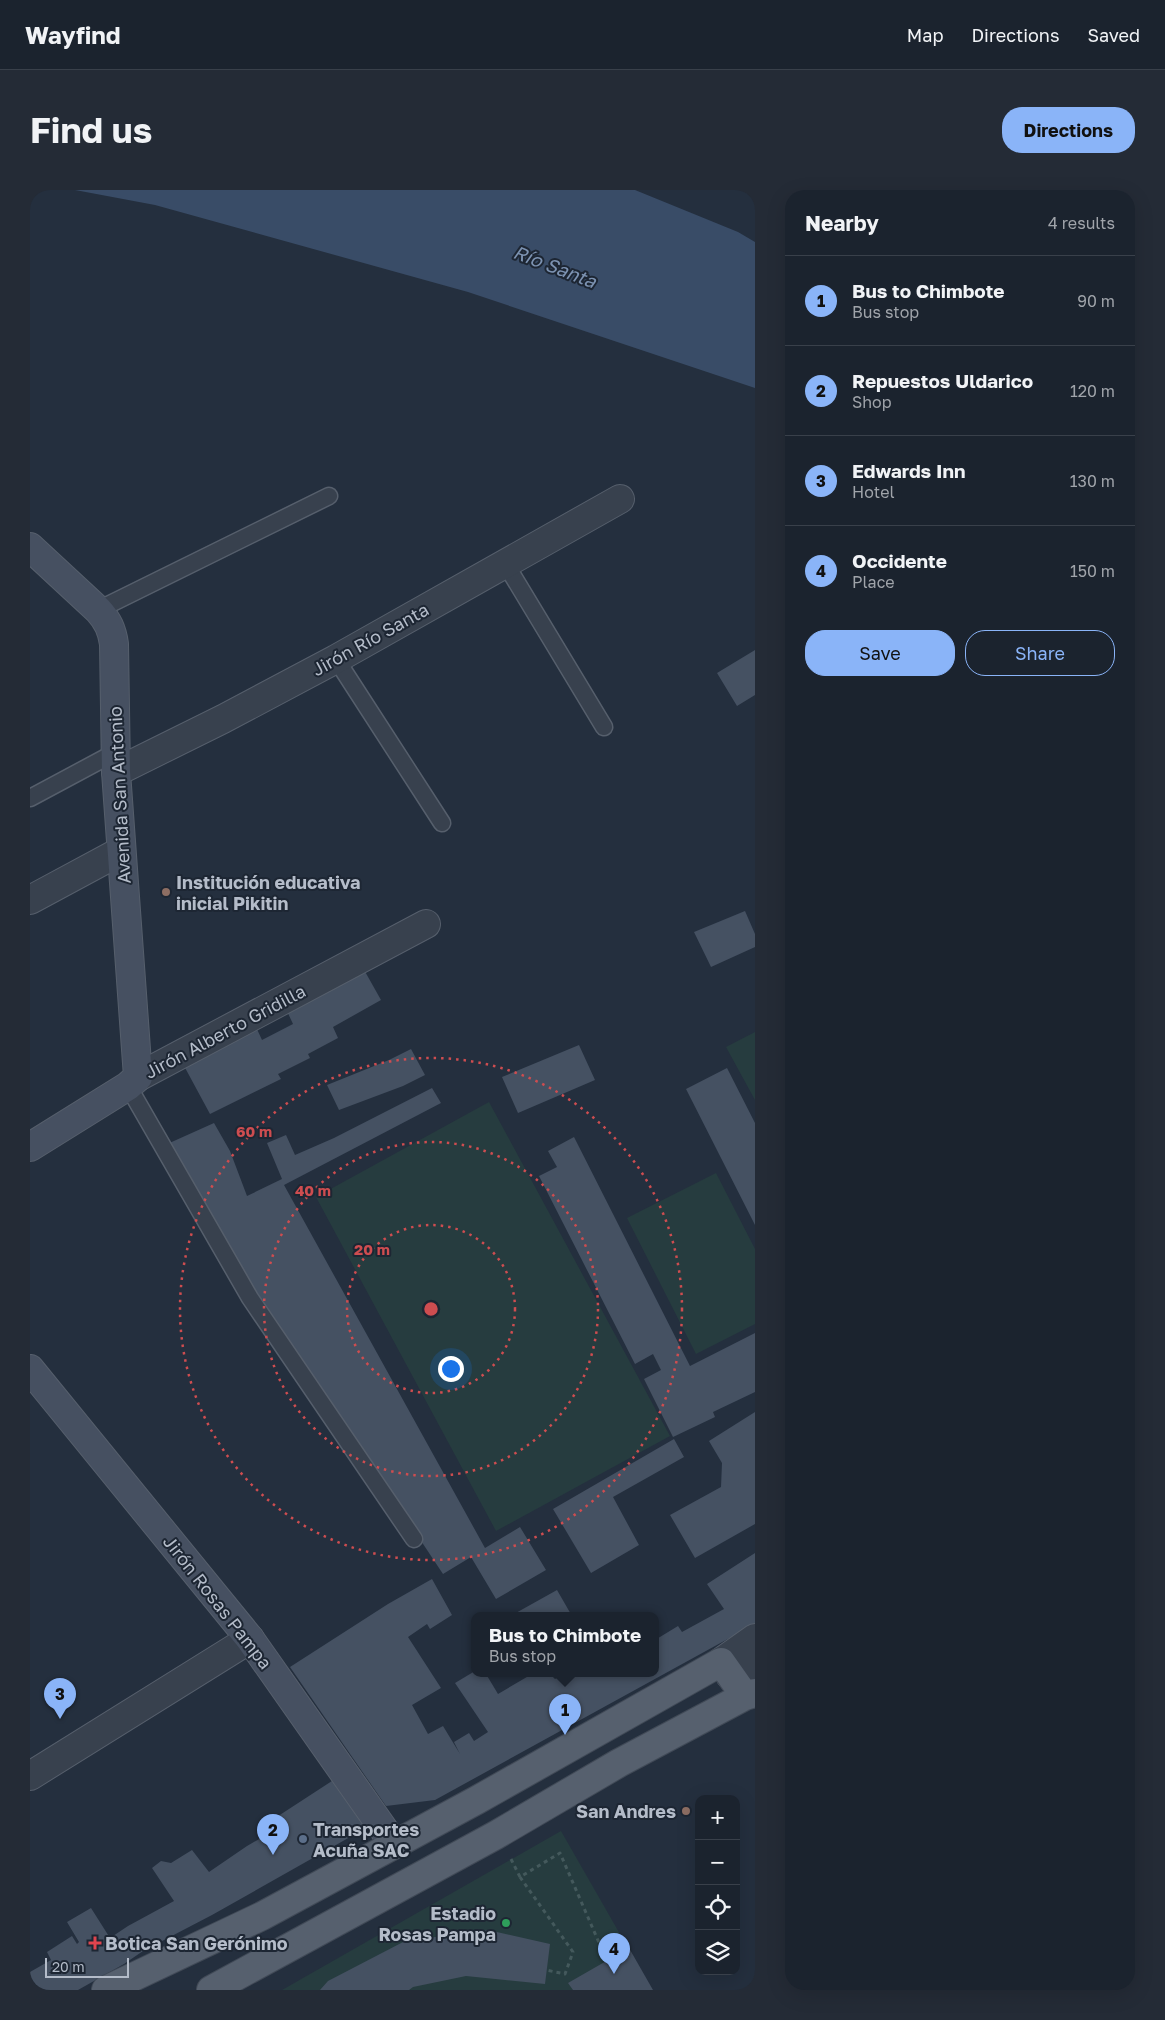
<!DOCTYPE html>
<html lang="en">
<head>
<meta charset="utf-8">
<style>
  body { margin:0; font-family:"Golos Text",sans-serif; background:#242b36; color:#f1f3f6 }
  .controls { position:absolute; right:15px; bottom:15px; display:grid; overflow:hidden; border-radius:10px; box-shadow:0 5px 20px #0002 }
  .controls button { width:45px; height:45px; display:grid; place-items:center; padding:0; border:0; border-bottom:1px solid #39404a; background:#1b232e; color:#f1f3f6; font:25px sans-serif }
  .scale { position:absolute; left:15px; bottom:12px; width:84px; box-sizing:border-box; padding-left:5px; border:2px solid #b4bcc9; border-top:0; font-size:14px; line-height:18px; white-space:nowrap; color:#b4bcc9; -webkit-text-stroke:4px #1d2633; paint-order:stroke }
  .you { position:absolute; left:420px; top:1178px; width:18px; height:18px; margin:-12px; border:4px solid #fff; border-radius:50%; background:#1a73e8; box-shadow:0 0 0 8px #1a73e833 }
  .badge { display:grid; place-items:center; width:32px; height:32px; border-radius:50%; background:#8ab4f8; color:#111; font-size:16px; font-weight:700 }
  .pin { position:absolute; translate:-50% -41px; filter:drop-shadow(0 1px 2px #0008) }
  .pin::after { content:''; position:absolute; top:26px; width:18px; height:15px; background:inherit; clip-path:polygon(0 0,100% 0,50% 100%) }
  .popup { position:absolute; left:441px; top:1422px; width:188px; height:65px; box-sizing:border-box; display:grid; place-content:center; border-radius:10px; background:#1b232e; filter:drop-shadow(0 1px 4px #0005); font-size:16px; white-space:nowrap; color:#a0a4aa }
  .popup b { font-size:19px; color:#f1f3f6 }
  .popup::after { content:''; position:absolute; left:50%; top:100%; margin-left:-10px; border:10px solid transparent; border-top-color:#1b232e }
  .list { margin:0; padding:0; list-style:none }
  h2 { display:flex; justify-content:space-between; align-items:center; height:65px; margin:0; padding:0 20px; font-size:21px }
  h2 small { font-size:16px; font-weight:400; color:#a0a4aa }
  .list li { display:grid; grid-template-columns:32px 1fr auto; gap:15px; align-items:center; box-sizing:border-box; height:90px; padding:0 20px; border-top:1px solid #39404a }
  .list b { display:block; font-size:19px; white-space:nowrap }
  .list p { margin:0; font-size:16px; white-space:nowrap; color:#a0a4aa }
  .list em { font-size:16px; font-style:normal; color:#a0a4aa }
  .actions { display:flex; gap:10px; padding:15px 20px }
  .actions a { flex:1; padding:11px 0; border:1px solid #8ab4f8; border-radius:20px; text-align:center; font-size:18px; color:#8ab4f8 }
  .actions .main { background:#8ab4f8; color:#111 }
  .icon { flex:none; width:28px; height:28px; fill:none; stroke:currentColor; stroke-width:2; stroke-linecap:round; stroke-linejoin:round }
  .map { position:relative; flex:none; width:725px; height:1800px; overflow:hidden; border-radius:20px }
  header { display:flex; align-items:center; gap:30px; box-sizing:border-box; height:70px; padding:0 25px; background:#1b232e; border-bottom:1px solid #39404a }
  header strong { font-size:24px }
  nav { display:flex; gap:28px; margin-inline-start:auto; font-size:18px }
  .intro { display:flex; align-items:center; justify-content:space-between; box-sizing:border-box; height:120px; padding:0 30px }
  h1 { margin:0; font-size:35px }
  .button { padding:12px 22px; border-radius:20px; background:#8ab4f8; color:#111; font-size:18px; font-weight:700 }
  main { display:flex; gap:30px; padding:0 30px }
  aside { flex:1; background:#1b232e; border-radius:20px; box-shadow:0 5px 20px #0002 }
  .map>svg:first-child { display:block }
  .green { fill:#263c3f }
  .water { fill:#394c67 }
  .building { fill:#455162 }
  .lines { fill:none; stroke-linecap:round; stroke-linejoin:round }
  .lane-casing { stroke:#565f6c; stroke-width:19 }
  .street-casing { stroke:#565f6c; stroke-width:30 }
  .secondary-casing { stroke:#565f6c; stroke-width:30 }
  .primary-casing { stroke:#414a57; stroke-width:30 }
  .path { stroke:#44595c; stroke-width:3; stroke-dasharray:4 4; stroke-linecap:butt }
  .lane { stroke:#38414e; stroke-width:16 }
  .street { stroke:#38414e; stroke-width:28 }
  .secondary { stroke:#465061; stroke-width:28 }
  .primary { stroke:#56606e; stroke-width:28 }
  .ring { fill:none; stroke:#ce4d50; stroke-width:2.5; stroke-dasharray:2.5 5 }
  .education-dot { fill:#8d6e63; stroke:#1d2633; stroke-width:2 }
  .service-dot { fill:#5c6f8a; stroke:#1d2633; stroke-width:2 }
  .leisure-dot { fill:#2e9e5b; stroke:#1d2633; stroke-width:2 }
  .health-dot { fill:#e0444e; stroke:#1d2633; stroke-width:2 }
  .labels { text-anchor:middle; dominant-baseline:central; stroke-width:4; stroke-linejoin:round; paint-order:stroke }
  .street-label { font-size:18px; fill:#b4bcc9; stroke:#1d2633 }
  .poi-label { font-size:18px; font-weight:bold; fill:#b4bcc9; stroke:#1d2633; text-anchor:start }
  .water-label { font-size:19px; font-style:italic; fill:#7c92b1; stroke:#1d2633 }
  .centre { fill:#ce4d50; stroke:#1d2633; stroke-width:2.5 }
  .ring-label { font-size:15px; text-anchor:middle; font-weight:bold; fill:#ce4d50; stroke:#1d2633; stroke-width:4; stroke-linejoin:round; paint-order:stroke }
</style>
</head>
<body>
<header>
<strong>Wayfind</strong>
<nav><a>Map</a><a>Directions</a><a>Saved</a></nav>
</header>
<div class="intro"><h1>Find us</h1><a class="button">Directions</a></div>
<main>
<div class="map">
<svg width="725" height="1800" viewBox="0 0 725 1800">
  <rect width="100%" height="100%" fill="#242f3e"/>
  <path class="green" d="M725,842V910L696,857Z
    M459,912L640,1246L466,1341L286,1007Z
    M686,983L725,1059V1134L666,1164L597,1028Z
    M531,1641L622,1800H252Z"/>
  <path class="water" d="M45,0H605L708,42L725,52V198L438,102L125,15Z"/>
  <path class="building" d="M725,460V505L707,516L687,483Z
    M715,721L725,744V757L681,777L664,742Z
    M333,778L351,810L303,837L308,848L278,864L280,868L248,884L251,889L180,924L153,874L226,837L232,850L263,834L256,819Z
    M549,855L565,890L488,923L472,887Z
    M381,859L395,885L373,896L309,920L297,895L359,870Z
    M697,878L725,933V1035L656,899Z
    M402,898L411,913L254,995L455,1358L490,1337L516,1380L466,1409L441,1367L413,1384L237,1119L135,955L184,933L200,961L217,1006L252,989L237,953L256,945L265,965L304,948Z
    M544,947L660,1176L725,1143V1202L683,1222L685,1227L643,1247L614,1189L631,1180L623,1164L605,1174L509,986L527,977L518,961Z
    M725,1222V1334L665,1368L640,1325L691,1297L692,1273L679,1251Z
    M644,1249L654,1267L583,1307L609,1355L561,1383L523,1319Z
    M725,1363V1434L405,1610L356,1616L260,1477L358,1414L402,1389L422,1425L400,1439L397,1434L378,1447L411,1498L382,1515L398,1544L413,1536L430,1564L424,1552L439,1543L444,1551L458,1542L425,1493L445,1481V1484H456L468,1504L502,1484H520L525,1489L535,1484H625V1450L648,1436L652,1442L694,1419L677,1394Z
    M527,1400L542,1426H485L484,1424Z
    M305,1589L336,1638L182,1725L113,1761L94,1774L48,1800H0V1782L21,1770L17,1762L42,1746L47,1754L49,1752L37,1732L61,1718L80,1748L98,1736L144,1711L122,1678L131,1671L141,1673L162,1660L179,1682L217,1656L245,1640L239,1632Z
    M458,1740L520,1754L515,1794L436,1786L383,1797L379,1800H290L298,1791L375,1751Z
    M599,1758L623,1800H543L538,1793Z"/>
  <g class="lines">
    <defs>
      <path id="lane" d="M475,373L574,537
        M68,420L299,306
        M306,469L412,633
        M0,608L86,562
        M98,896L220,1108L384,1349"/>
      <path id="street" d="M86,582L193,529L306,469L590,309
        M0,710L91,661
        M108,887L396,734
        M691,1472L725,1448
        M700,1485L725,1474
        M0,1586L220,1449"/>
      <path id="secondary" d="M0,357L68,420C78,431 82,440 84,454L86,582L108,887L98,896L0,957
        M0,1179L220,1449L364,1654"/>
      <path id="primary" d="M76,1800L232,1726L447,1610L691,1472L715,1506
        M181,1800L466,1645L589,1573L715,1506L725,1503"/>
    </defs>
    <use href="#lane" class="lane-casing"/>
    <use href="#street" class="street-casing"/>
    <use href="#secondary" class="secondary-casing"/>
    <use href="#primary" class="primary-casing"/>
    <path class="path" d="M481,1669L490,1687L530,1663L577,1771
      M490,1687L543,1762L535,1784L516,1780"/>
    <use href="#lane" class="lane"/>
    <use href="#street" class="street"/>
    <use href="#secondary" class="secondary"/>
    <use href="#primary" class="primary"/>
  </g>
  <g class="ring">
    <circle cx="401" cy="1119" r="84"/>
    <circle cx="401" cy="1119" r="167"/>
    <circle cx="401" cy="1119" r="251"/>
  </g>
  <g class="education-dot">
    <circle cx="136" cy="702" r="5"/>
    <circle cx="656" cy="1621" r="5"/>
  </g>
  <circle class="service-dot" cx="273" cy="1649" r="5"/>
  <circle class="leisure-dot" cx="476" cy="1733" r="5"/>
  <path class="health-dot" d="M62.5 1745.5h5v5h5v5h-5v5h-5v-5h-5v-5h5z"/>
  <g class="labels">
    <g class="street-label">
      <text transform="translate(340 449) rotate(-29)">Jirón Río Santa</text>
      <text transform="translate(89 605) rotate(-93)">Avenida San Antonio</text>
      <text transform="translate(195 841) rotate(-28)">Jirón Alberto Gridilla</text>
      <text transform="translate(188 1412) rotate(52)">Jirón Rosas Pampa</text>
    </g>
    <g class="poi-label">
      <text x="146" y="692">Institución educativa<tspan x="146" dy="21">inicial Pikitin</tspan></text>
      <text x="646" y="1621" text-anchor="end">San Andres</text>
      <text x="283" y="1639">Transportes<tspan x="283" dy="21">Acuña SAC</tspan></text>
      <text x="466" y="1723" text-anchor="end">Estadio<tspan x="466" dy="21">Rosas Pampa</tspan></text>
      <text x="75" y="1753">Botica San Gerónimo</text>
    </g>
    <g class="water-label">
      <text transform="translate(525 76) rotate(21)">Río Santa</text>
    </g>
  </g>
  <circle cx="401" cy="1119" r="8" class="centre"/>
  <g class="ring-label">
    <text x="224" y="947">60 m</text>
    <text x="283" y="1006">40 m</text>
    <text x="342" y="1065">20 m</text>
  </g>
</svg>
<div class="controls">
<button>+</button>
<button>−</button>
<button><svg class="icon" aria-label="locate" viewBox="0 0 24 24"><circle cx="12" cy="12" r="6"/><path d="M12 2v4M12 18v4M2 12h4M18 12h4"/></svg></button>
<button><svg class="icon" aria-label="layers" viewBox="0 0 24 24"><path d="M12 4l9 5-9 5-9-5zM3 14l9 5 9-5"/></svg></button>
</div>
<div class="scale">20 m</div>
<div class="you"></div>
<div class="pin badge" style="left:535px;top:1545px">1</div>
<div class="popup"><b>Bus to Chimbote</b>Bus stop</div>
<div class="pin badge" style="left:243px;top:1665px">2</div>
<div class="pin badge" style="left:30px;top:1529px">3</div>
<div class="pin badge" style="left:584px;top:1784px">4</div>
</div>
<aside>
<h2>Nearby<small>4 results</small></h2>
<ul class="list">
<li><span class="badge">1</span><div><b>Bus to Chimbote</b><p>Bus stop</p></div><em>90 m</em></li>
<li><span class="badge">2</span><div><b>Repuestos Uldarico</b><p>Shop</p></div><em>120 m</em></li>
<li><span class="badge">3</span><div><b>Edwards Inn</b><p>Hotel</p></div><em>130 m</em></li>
<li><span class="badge">4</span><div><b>Occidente</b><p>Place</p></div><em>150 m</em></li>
</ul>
<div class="actions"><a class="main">Save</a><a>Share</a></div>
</aside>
</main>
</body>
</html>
